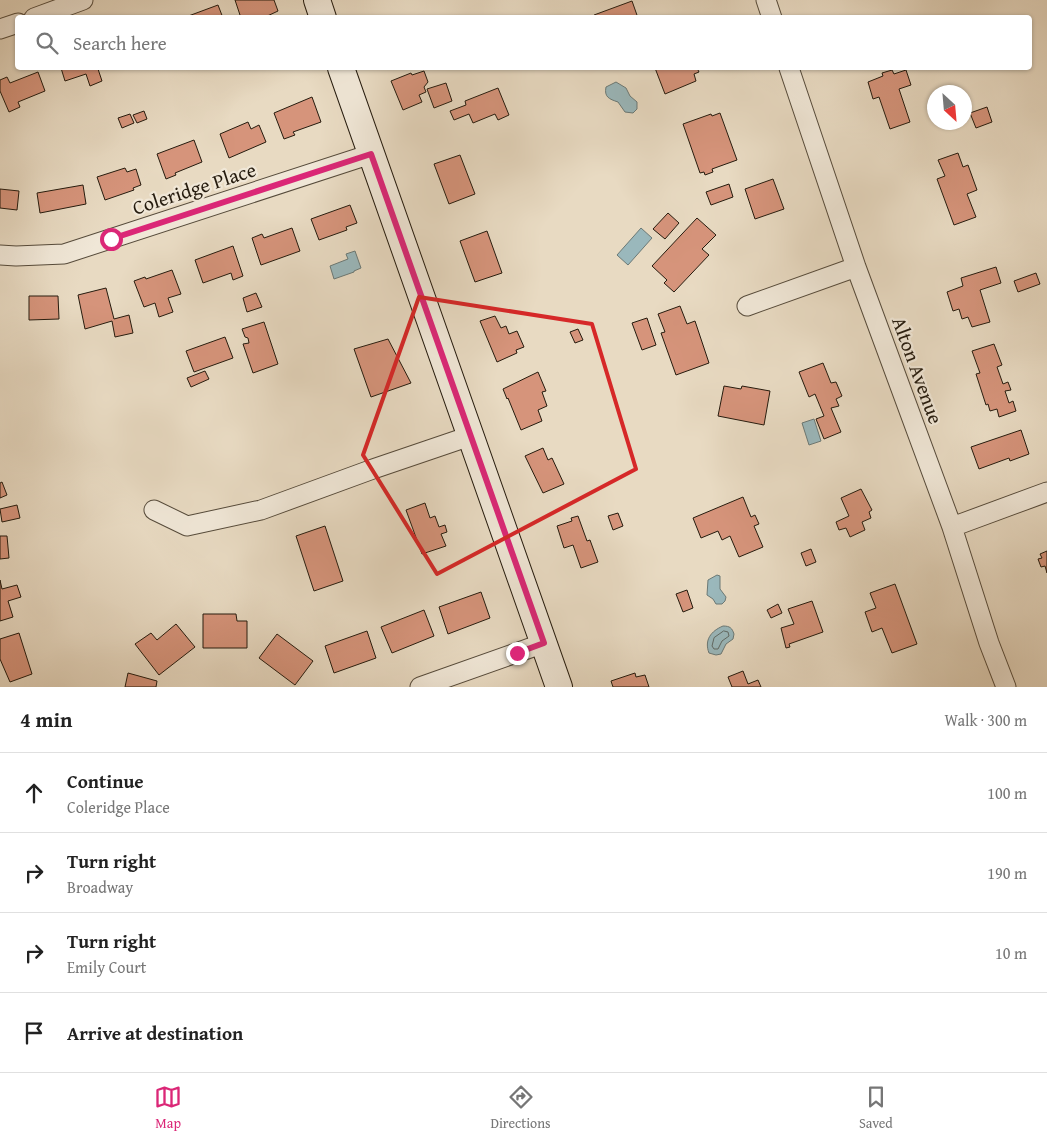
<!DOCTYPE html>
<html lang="en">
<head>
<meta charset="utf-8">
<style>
  body { margin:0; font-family:"Gentium Book Plus",serif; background:#f2f2f2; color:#222 }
  .compass { position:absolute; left:927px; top:85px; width:45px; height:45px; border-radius:50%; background:#fff; box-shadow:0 1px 4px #0004; rotate:154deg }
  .stop { position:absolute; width:15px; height:15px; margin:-11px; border:4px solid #db2777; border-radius:50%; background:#fff }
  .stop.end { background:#db2777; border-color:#fff; box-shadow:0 1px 5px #0008 }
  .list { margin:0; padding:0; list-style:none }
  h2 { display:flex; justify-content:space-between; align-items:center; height:65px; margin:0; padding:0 20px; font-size:21px }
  h2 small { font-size:16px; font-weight:400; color:#767676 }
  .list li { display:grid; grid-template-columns:32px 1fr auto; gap:15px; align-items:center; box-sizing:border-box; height:80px; padding:0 20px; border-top:1px solid #e0e0e0 }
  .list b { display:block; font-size:19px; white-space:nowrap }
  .list p { margin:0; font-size:16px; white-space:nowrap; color:#767676 }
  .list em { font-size:16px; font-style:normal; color:#767676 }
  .icon { flex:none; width:28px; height:28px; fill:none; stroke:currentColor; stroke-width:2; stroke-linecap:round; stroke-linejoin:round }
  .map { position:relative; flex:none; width:1047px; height:687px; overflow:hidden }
  .search { position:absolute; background:#fff; box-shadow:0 1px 4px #0004; left:15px; right:15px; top:15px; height:55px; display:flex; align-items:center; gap:12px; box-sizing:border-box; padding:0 18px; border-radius:5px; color:#767676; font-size:19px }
  .sheet { height:385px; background:#fff }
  nav { display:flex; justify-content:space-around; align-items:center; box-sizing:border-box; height:70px; border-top:1px solid #e0e0e0; background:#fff; font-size:14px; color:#767676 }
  nav a { display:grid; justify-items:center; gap:2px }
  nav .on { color:#db2777 }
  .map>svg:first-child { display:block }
  .water { fill:#9ab8bc; stroke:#6b7976 }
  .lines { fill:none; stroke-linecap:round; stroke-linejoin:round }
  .shore { stroke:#606a65; stroke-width:1 }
  .building { fill:#d6947b; stroke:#251b0e }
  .minor-casing { stroke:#564b3b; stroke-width:21 }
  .secondary-casing { stroke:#251b0e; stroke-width:28 }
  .minor { stroke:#f0e7d7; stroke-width:19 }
  .secondary { stroke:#f0e7d7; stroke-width:26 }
  .route { stroke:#db2777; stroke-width:6 }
  .marked { fill:none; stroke:#d62828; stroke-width:4; stroke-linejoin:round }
  .labels { text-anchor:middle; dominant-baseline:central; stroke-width:4.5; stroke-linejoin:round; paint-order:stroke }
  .street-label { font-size:20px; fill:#251b0e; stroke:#f0e7d7 }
</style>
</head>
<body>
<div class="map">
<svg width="1047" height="687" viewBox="0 0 1047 687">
  <rect width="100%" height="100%" fill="#e8dac2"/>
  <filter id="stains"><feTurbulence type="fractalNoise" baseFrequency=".004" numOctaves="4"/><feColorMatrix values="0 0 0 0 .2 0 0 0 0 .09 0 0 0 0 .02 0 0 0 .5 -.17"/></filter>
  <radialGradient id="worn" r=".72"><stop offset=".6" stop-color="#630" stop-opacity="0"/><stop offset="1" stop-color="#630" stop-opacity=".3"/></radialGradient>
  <path class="water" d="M616,82L626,88L630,96L637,102V109L633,113L625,112L618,102C609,99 604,97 606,87Z
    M641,228L652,238L628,265L617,255Z
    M355,251L361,268L354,271V272L334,279L330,266L348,259L346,254Z
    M814,419L821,441L809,445L802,423Z
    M717,575L720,576V589L726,597L725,601L722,604H716L713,599L707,595L708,580Z
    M723,626C730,626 732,628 734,634L733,639L726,644L721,654L716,655L709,653C704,640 711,631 723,626Z"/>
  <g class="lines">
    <path class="shore" d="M724,631L728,632L729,636L722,641L718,649H714L712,646L714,638Z"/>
  </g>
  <path class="building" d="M235,0H274L278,11L263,18H236L240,15Z
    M632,1L638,18H595L594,15Z
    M218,5L223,18H183Z
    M61,68H103L98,69L102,81L90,86L86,74L65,81Z
    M655,68H697L699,72L694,74L696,81L665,94Z
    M892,70L894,74L906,70L911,85L899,89L910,122L890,129L879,97L873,99L868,82L883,76L882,73Z
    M424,71L428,82L424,87L426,92L419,95L422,102L403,110L391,81L411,73L412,75Z
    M38,72L45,91L18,102L20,107L9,112L0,91V80L7,77L10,83Z
    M446,83L452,101L434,108L427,89Z
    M498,88L509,115L498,120L495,114L473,123L469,114L454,120L450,111L466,105L465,101Z
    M312,97L321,122L293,132L295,135L284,139L274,113Z
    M987,107L992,122L976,128L970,113Z
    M144,111L147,119L137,123L133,115Z
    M720,113L737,160L712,169L713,172L705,175L704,172L700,173L683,124L711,114L712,116Z
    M130,114L134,123L122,128L118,118Z
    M248,122L251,129L259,125L266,142L229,158L220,134Z
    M194,140L202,162L175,173L176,175L166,179L157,154Z
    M958,153L963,167L968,165L977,190L967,194L976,217L954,225L937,179L945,176L938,160Z
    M460,155L475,194L449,204L434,164Z
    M125,168L127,172L136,169L141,185L133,188L134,190L105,200L97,177Z
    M773,179L784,209L755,219L745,189Z
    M729,184L733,197L711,205L706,192Z
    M83,185L86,204L40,213L37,193Z
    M0,189L19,191L17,210L0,208Z
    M350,205L357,223L346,227L347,230L319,240L311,219Z
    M668,213L679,223L665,239L653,229Z
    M697,218L716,235L702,249L709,255L674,292L664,283L667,280L652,266Z
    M292,228L300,251L261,265L252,238L262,234L264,238Z
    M487,231L502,273L475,282L460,241Z
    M233,246L243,276L233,280L231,273L203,283L195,260Z
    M996,267L1001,283L980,290L990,322L972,327L968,317L962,319L959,309L953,311L947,292L963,286L961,278Z
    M172,270L181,294L168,298L173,312L159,317L155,303L144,307L134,281L145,277L146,279Z
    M1036,273L1040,284L1018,292L1014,281Z
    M106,288L114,319L129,315L133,333L115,337L112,321L85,329L78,295Z
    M256,293L262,307L247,312L243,298Z
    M29,296H58L59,319L29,320Z
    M680,306L687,324L695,321L709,363L676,375L661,333L665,332L658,314Z
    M495,316L501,328L506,326L509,334L517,331L524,347L516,350L517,353L497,362L480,321Z
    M647,318L656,345L642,350L632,323Z
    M264,322L278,364L253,373L243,344L249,343L248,338L245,337L242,329Z
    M578,329L583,340L575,343L570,332Z
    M225,337L233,358L194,372L186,351Z
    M388,339L411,383L371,397L354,349Z
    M994,344L1002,365L997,367L1003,384L1008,382L1011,390L1005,391L1009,403L1013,401L1016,411L999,417L997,409L990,411L988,404L986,405L976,374L980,373L972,351Z
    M823,363L831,383L836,382L842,396L836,399L839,406L831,408L841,432L824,439L816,419L824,416L815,394L809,397L799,372Z
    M205,371L209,379L191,387L187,378Z
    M538,372L546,391L542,392L547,406L538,410L542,421L521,430L508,398L507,399L503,389Z
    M724,386L741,389L742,386L770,391L764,425L718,416Z
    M1021,430L1029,454L1010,461L1009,458L979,469L971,447Z
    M543,448L548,460L552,458L564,484L543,493L525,456Z
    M2,482L7,495L0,498V483Z
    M861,489L872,510L869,512L871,518L862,522L865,530L850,537L846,528L839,530L836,522L849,516L841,498Z
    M743,497L751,517L755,515L759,524L754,526L763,547L739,557L730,536L722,540L718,531L701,538L693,518Z
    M425,503L430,518L435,516L439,527L445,525L447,532L441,534L446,546L422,554L406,510Z
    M17,505L20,518L2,522L0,509Z
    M618,513L623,526L613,530L608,516Z
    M578,516L587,541L590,540L598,562L581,568L573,545L564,548L557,526L572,521L571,518Z
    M325,526L343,581L314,591L296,536Z
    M0,536H7L9,558L0,559Z
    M811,549L816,562L806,566L801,553Z
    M1047,551V573L1045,566L1041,567L1038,559L1042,558L1040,554Z
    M0,580L2,589L17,585L21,597L8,601L13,617L0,621Z
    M895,584L917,644L892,653L882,628L872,632L865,612L876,608L870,593Z
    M687,590L693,608L683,612L676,594Z
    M481,592L490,618L448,634L439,607Z
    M812,601L823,632L789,644L790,647L786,648L781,628L794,624L788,609Z
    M778,604L782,613L771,618L767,610Z
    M424,610L434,636L392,653L381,627Z
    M203,614H236L237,621H247V648H203Z
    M176,624L195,647L159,675L135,644L151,633L157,640Z
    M367,631L376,658L334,673L325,646Z
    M19,633L32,674L10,682L0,659V639Z
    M277,634L313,661L295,685L259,658Z
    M743,671L748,684L758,680L761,687H732L728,677Z
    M128,673L157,681L156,687H125Z
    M635,673L636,677L645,675L649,687H613L611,681Z"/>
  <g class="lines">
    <defs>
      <path id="minor" d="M766,0L772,18
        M34,18L83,0
        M0,29L18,23
        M789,68L856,267L952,527L989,643L1006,687
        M0,255L16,256L64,254L371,154
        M747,306L856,267
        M154,510L187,526L261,510L373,469L470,436
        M952,527L1047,492
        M420,687L544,643"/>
      <path id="secondary" d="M317,0L323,18
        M341,68L559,687"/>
    </defs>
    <use href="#minor" class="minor-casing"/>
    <use href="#secondary" class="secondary-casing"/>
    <use href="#minor" class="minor"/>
    <use href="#secondary" class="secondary"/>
  </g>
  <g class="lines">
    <path class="route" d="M111,239L371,154L544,643L517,653"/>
  </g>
  <path class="marked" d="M419,297L592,324L636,469L437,574L363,455Z"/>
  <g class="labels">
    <g class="street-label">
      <text transform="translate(194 188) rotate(-18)">Coleridge Place</text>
      <text transform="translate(918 370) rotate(70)">Alton Avenue</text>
    </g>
  </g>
  <rect width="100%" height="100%" filter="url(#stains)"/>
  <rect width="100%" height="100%" fill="url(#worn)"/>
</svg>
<svg class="compass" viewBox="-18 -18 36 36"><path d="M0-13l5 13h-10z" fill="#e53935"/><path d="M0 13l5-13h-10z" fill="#767676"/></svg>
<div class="stop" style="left:111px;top:239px"></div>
<div class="stop end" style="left:517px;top:653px"></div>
<div class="search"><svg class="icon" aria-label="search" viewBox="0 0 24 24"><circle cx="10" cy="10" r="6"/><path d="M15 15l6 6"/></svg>Search here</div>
</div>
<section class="sheet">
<h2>4 min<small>Walk · 300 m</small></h2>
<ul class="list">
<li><svg class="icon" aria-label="ahead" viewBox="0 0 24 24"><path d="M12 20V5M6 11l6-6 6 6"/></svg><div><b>Continue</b><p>Coleridge Place</p></div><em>100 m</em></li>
<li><svg class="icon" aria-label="right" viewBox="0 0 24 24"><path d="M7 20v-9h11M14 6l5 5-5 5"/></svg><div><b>Turn right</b><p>Broadway</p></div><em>190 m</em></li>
<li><svg class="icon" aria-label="right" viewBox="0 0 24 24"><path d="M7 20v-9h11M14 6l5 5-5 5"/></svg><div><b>Turn right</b><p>Emily Court</p></div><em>10 m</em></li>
<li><svg class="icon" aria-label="arrive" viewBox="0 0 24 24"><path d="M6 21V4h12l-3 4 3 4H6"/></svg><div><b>Arrive at destination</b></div></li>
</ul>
</section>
<nav>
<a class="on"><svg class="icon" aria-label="map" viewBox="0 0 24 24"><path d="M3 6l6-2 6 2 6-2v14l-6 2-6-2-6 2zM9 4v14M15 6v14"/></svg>Map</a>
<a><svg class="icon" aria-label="directions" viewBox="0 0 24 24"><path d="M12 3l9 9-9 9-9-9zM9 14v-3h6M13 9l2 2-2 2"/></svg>Directions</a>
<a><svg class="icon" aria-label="saved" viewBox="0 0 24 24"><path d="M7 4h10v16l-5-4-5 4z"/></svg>Saved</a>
</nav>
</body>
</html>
